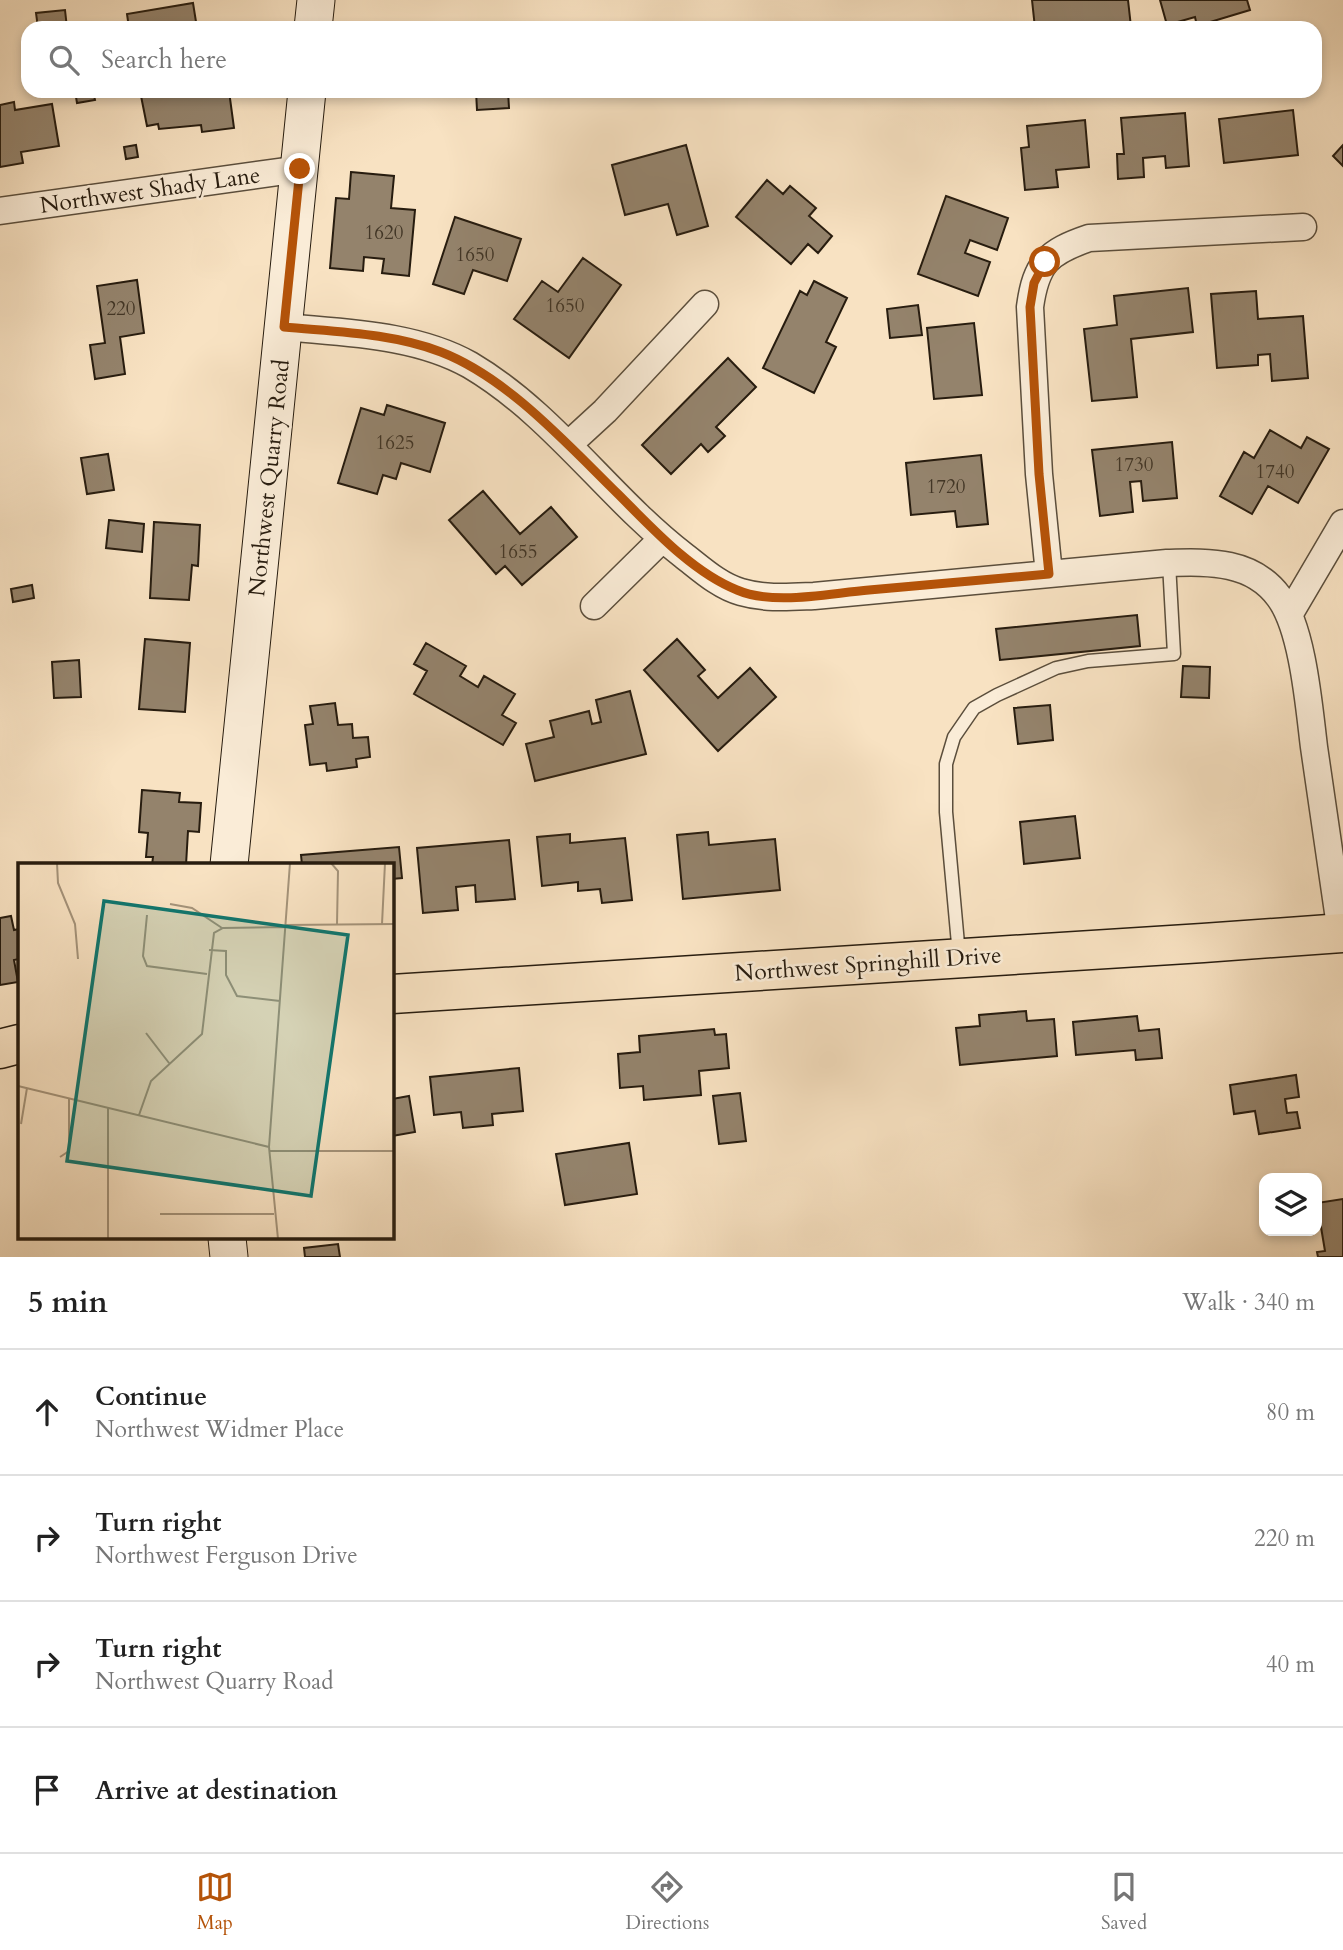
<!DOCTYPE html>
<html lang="en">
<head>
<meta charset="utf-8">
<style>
  body { margin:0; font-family:Cardo,serif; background:#f2f2f2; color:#222 }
  .controls { position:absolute; right:21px; bottom:21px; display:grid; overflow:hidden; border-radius:14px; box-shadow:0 4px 10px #0003 }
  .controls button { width:63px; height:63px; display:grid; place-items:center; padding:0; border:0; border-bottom:2px solid #e0e0e0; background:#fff; color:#222; font:35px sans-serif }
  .stop { position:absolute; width:21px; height:21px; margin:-16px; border:5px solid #b45309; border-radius:50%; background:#fff }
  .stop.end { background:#b45309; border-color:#fff; box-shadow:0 2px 7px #0008 }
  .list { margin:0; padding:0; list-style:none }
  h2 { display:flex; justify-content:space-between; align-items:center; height:91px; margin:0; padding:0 28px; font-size:30px }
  h2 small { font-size:23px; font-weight:400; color:#767676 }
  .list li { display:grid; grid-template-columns:46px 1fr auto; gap:21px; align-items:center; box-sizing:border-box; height:126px; padding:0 28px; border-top:2px solid #e0e0e0 }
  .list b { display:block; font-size:26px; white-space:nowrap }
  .list p { margin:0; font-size:23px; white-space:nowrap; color:#767676 }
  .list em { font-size:23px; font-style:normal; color:#767676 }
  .icon { flex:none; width:38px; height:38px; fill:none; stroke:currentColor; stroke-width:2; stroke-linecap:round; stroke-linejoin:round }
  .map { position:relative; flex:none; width:1343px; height:1257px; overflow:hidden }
  .search { position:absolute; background:#fff; box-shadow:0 4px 10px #0003; left:21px; right:21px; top:21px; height:77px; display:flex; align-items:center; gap:18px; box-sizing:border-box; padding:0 24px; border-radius:21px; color:#767676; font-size:26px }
  .sheet { height:595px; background:#fff }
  nav { display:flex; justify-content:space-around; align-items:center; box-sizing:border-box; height:98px; border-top:2px solid #e0e0e0; background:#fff; font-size:19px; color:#767676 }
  nav a { display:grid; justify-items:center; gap:4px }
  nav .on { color:#b45309 }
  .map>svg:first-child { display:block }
  .building { fill:#94836c; stroke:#271c0f; stroke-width:2 }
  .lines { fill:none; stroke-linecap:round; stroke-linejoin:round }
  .lane-casing { stroke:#5b4e3c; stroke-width:15 }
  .street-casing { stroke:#5b4e3c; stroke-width:29 }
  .secondary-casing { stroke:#271c0f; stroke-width:39 }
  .primary-casing { stroke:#271c0f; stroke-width:41 }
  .lane { stroke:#faecd7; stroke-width:12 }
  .street { stroke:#faecd7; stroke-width:26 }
  .secondary { stroke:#faecd7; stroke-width:37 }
  .primary { stroke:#f8e2c2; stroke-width:38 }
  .route { stroke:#b45309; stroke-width:9 }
  .labels { text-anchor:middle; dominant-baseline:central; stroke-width:5; stroke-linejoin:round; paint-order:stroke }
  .number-label { font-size:19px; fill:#423626 }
  .street-label { font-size:23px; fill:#271c0f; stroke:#faecd7 }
  .inset-road { fill:none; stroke:#a4937a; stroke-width:2 }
  .view { fill:#0f766e; fill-opacity:0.15; stroke:#0f766e; stroke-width:3.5 }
  .inset-edge { fill:none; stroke:#271c0f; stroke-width:3.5 }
</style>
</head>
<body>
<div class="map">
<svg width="1343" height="1257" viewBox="0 0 1343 1257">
  <rect width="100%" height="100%" fill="#f8e2c2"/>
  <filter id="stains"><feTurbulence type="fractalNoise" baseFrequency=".00286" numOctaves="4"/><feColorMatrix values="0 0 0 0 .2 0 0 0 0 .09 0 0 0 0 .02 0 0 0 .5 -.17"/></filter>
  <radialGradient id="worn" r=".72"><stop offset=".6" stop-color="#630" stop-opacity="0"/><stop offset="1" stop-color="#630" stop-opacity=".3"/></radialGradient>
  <path class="building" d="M1032,0H1128L1131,27L1035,28Z
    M1160,0H1247L1250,10L1197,26L1195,17L1167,25Z
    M193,3L197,28H129L127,14Z
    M65,10L67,28H38L36,13Z
    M75,91H93L95,100L77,103Z
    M140,91H178L179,93L194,91H229L234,128L202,132L201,125L159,129L158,124L147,126Z
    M476,91H508L509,108L477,110Z
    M14,102L15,110L52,104L59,146L21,152L23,163L0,167V105Z
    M1293,110L1298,155L1224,163L1219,119Z
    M1185,113L1189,166L1166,168L1165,156L1143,158L1144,177L1118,179L1117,154H1124L1121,118Z
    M1085,120L1089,167L1056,170L1058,187L1025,190L1021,148L1029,147L1027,126Z
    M136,145L138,157L126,159L124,147Z
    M686,145L708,226L677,235L668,204L625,215L612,165Z
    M1343,145V166L1333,156Z
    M351,172L394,176L391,208L415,210L409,276L382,273L384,259L364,257L363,271L330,268L336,198L349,199Z
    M767,180L783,194L790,186L816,208L809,216L832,236L818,253L808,244L791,264L736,217Z
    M946,196L1008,218L997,250L970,240L965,253L990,262L978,296L918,274Z
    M455,217L521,239L507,281L473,270L464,294L433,284Z
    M583,258L621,285L569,358L514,319L542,281L558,292Z
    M137,280L144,333L120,337L125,374L95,379L90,345L105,343L97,286Z
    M814,281L847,298L826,342L836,347L814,393L763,368L800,291L807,295Z
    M1188,288L1193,332L1131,339L1137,397L1092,401L1084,329L1117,325L1114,296Z
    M1256,291L1258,319L1303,316L1308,378L1272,381L1270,354L1258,355V365L1217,368L1211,294Z
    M918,305L922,335L890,338L887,309Z
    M974,323L982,395L934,399L927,328Z
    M728,358L756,387L716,427L725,436L708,452L701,444L671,474L642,445Z
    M387,405L445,423L430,472L401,463L396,479L383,475L377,494L338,483L361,408L384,415Z
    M1270,430L1301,448L1307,437L1329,449L1298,503L1268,486L1252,514L1220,496L1244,452L1254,458Z
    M1172,442L1177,498L1143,501L1141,481L1130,482L1133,512L1100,516L1092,450Z
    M108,454L114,490L87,494L81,458Z
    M981,455L988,524L957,527L955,511L911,515L906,463Z
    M483,491L520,534L551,507L577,537L522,585L505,566L496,574L449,520Z
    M109,520L144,524L142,552L106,548Z
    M154,522L200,525L198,566L192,565L189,600L150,598Z
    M32,585L34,598L13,602L11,589Z
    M1137,615L1140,646L1000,660L996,629Z
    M145,639L190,643L185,712L139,709Z
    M677,639L705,670L698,676L718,698L750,668L776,697L718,751L644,670Z
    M426,643L466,666L460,676L478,687L484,676L515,694L502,715L516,723L503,745L414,694L427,671L414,664Z
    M79,660L81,697L54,698L52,662Z
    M1183,666L1210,667L1209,698L1181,697Z
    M630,691L646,754L535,781L526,744L554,737L550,721L589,711L592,724L601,722L596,700Z
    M335,703L338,725L352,724L353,738L368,737L370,757L356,759L357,767L327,771L326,763L310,765L305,725L313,724L310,706Z
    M1050,705L1053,740L1018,744L1014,708Z
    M142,790L180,793L179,802L201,803L199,832L188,831L186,865H152L153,857H146L148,833L139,832Z
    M1075,816L1080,858L1024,864L1020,822Z
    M708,832L709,845L775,839L780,890L683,899L677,835Z
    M570,834V843L625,838L632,900L602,903L600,889L578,891V882L542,886L537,837Z
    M509,840L515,899L476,902L475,885L456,887L458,910L423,913L417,848Z
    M399,847L402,878L392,879V865H302L301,855Z
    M11,916L14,930L19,929V959L14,960L18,982L0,985V918Z
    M1026,1011L1027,1021L1054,1019L1057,1056L960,1065L956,1028L980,1026L979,1015Z
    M1137,1016L1139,1031L1159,1029L1162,1058L1136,1060L1135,1050L1076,1055L1073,1022Z
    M714,1029L715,1035L726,1034L729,1068L699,1071L701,1095L644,1100L643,1086L620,1088L618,1054L640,1052L639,1036Z
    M519,1068L523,1111L492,1114L493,1125L463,1128L461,1112L434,1115L430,1077Z
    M1296,1075L1299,1097L1285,1099L1287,1113L1297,1112L1300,1128L1259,1134L1255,1111L1234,1114L1230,1085Z
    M740,1093L746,1141L719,1144L713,1096Z
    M409,1096L415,1132L392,1136V1099Z
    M629,1143L637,1194L565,1205L556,1154Z
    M1343,1199V1257H1318L1317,1252L1325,1251L1317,1203Z
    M338,1244L340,1257H305L304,1248Z"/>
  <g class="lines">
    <defs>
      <path id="lane" d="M959,955L946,812V764L954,737L974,708L997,695L1056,668L1088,661L1174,654L1169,563"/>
      <path id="street" d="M0,211L300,169
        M284,327C345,333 415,334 470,365C553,414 608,497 683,555C700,568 719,586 741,592C765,599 789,597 814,596L1167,563C1208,562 1252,560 1279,597C1303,629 1309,707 1314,747C1323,809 1332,871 1341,933
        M568,445L605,411L705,304
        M1049,574L1039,474L1030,307C1036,263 1048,252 1089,238L1303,227
        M594,606L662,539
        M1289,615L1343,523"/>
      <path id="secondary" d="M313,28L316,0
        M229,865L307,91
        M227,1238L229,1257"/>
      <path id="primary" d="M392,994L1203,943L1343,933
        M0,1049L19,1044"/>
    </defs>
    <use href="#lane" class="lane-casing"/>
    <use href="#street" class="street-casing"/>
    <use href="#secondary" class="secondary-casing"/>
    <use href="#primary" class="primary-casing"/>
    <use href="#lane" class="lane"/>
    <use href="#street" class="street"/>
    <use href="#secondary" class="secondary"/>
    <use href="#primary" class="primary"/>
  </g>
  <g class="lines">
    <path class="route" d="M300,169L284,327C336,332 392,333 441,352C508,378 567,444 618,494C652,528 692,572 737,590C774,606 830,593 869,590C929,585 989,579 1049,574L1039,474L1030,307L1034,283L1045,262"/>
  </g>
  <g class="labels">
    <g class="number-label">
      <text x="384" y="233">1620</text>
      <text x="475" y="255">1650</text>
      <text x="565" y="306">1650</text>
      <text x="121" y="309">220</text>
      <text x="395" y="443">1625</text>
      <text x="1134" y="465">1730</text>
      <text x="1275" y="472">1740</text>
      <text x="946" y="487">1720</text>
      <text x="518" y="552">1655</text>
    </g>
    <g class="street-label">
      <text transform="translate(150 190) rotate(-8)">Northwest Shady Lane</text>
      <text transform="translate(269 478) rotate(-84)">Northwest Quarry Road</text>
      <text transform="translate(868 964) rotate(-4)">Northwest Springhill Drive</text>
    </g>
  </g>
  <g transform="translate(18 863)">
    <rect width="376" height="376" fill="#f8e2c2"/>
    <path class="inset-road" d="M39,0L40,20L57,61L60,96M313,0L320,8L319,61M152,41L174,45L204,65M129,52L125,93L129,103L189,111M364,61L367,0M267,62L377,61M191,87L208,88V112L219,133L262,138M128,170L151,200M0,223L251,284M121,252L133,218L184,171L196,70L205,65L267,64M3,261L9,225M251,288H377M42,294L51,288V235M142,351H256M90,376V245M260,376L251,284L272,0"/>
    <path class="view" d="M86,38L330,72L293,333L49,298Z"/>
    <rect width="376" height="376" class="inset-edge"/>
  </g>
  <rect width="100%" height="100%" filter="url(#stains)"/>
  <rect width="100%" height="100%" fill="url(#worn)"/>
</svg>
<div class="controls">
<button><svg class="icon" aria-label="layers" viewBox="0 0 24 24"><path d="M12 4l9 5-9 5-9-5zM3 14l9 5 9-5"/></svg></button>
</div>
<div class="stop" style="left:1045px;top:262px"></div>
<div class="stop end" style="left:300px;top:169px"></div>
<div class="search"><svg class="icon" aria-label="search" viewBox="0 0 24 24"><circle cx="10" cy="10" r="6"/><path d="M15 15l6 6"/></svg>Search here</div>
</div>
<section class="sheet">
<h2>5 min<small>Walk · 340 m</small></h2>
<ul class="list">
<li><svg class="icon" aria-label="ahead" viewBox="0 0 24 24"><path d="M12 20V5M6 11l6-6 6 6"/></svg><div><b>Continue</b><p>Northwest Widmer Place</p></div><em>80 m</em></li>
<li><svg class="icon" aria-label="right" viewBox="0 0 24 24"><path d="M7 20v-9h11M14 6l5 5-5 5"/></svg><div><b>Turn right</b><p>Northwest Ferguson Drive</p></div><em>220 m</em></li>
<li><svg class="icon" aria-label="right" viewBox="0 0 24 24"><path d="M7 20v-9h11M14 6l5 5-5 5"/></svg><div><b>Turn right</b><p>Northwest Quarry Road</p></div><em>40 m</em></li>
<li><svg class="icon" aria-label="arrive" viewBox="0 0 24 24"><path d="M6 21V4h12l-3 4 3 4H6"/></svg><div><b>Arrive at destination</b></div></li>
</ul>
</section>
<nav>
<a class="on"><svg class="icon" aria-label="map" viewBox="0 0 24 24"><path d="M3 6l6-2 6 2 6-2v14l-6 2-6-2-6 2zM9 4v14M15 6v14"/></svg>Map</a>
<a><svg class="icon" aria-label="directions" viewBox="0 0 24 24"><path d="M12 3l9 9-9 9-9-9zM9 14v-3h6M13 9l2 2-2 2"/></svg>Directions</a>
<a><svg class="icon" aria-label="saved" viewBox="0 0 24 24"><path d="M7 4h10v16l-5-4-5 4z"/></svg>Saved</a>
</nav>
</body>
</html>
